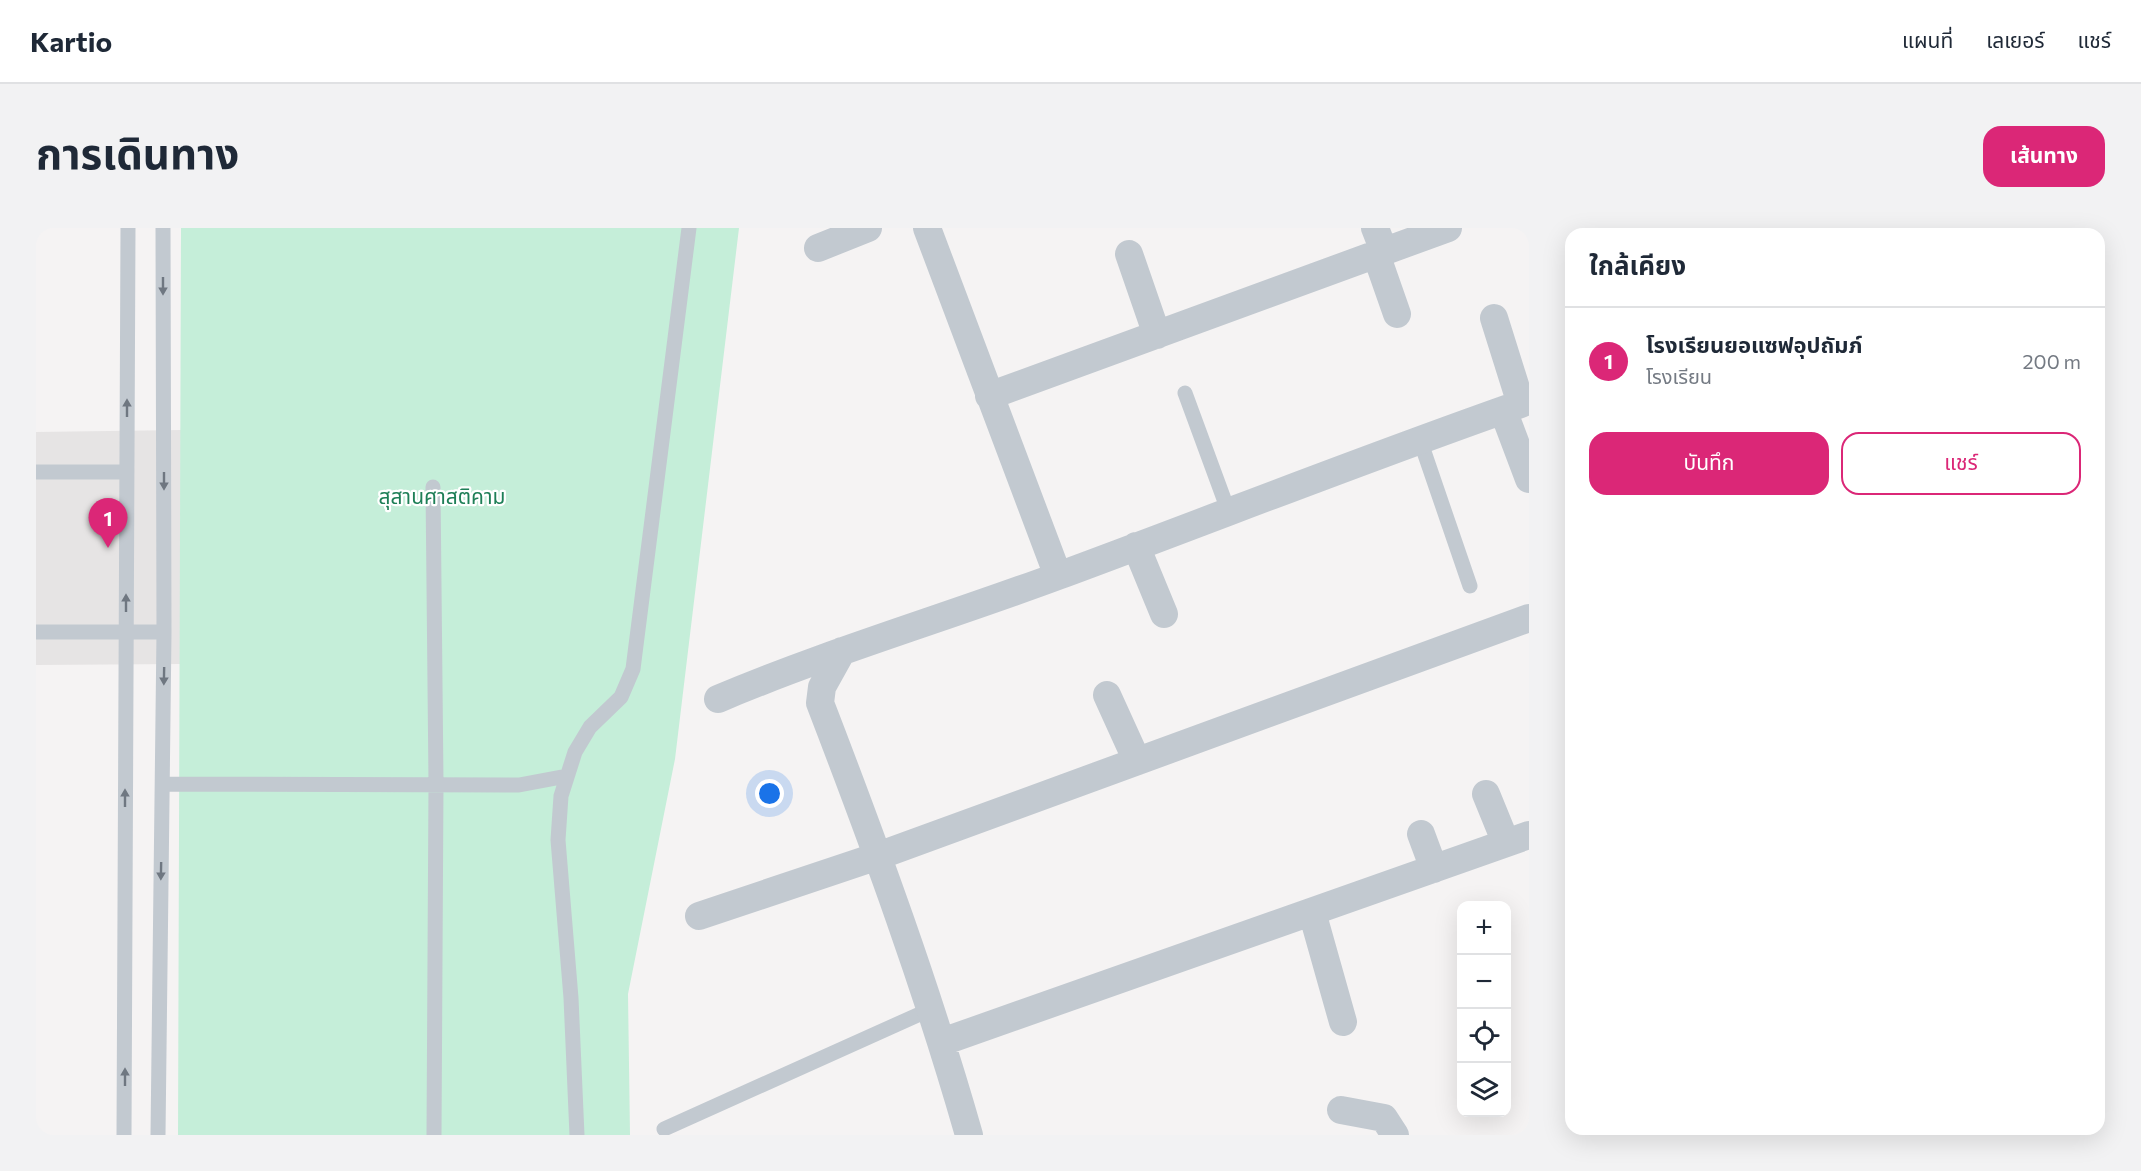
<!DOCTYPE html>
<html lang="th">
<head>
<meta charset="utf-8">
<style>
  body { margin:0; font-family:Commissioner,"Noto Sans Thai",sans-serif; background:#f2f2f3; color:#1f2937 }
  .controls { position:absolute; right:18px; bottom:18px; display:grid; overflow:hidden; border-radius:12px; box-shadow:0 6px 24px #0002 }
  .controls button { width:54px; height:54px; display:grid; place-items:center; padding:0; border:0; border-bottom:2px solid #e0e1e3; background:#fff; color:#1f2937; font:30px sans-serif }
  .you { position:absolute; left:734px; top:566px; width:21px; height:21px; margin:-15px; border:4px solid #fff; border-radius:50%; background:#1a73e8; box-shadow:0 0 0 9px #1a73e833 }
  .badge { display:grid; place-items:center; width:39px; height:39px; border-radius:50%; background:#db2777; color:#fff; font-size:20px; font-weight:700 }
  .pin { position:absolute; translate:-50% -50px; filter:drop-shadow(0 2px 3px #0008) }
  .pin::after { content:''; position:absolute; top:32px; width:21px; height:18px; background:inherit; clip-path:polygon(0 0,100% 0,50% 100%) }
  .list { margin:0; padding:0; list-style:none }
  h2 { display:flex; justify-content:space-between; align-items:center; height:78px; margin:0; padding:0 24px; font-size:26px }
  h2 small { font-size:20px; font-weight:400; color:#747a83 }
  .list li { display:grid; grid-template-columns:39px 1fr auto; gap:18px; align-items:center; box-sizing:border-box; height:108px; padding:0 24px; border-top:2px solid #e0e1e3 }
  .list b { display:block; font-size:22px; white-space:nowrap }
  .list p { margin:0; font-size:20px; white-space:nowrap; color:#747a83 }
  .list em { font-size:20px; font-style:normal; color:#747a83 }
  .actions { display:flex; gap:12px; padding:18px 24px }
  .actions a { flex:1; padding:14px 0; border:2px solid #db2777; border-radius:18px; text-align:center; font-size:21px; color:#db2777 }
  .actions .main { background:#db2777; color:#fff }
  .icon { flex:none; width:33px; height:33px; fill:none; stroke:currentColor; stroke-width:2; stroke-linecap:round; stroke-linejoin:round }
  .map { position:relative; flex:none; width:1493px; height:907px; overflow:hidden; border-radius:18px }
  header { display:flex; align-items:center; gap:36px; box-sizing:border-box; height:84px; padding:0 30px; background:#fff; border-bottom:2px solid #e0e1e3 }
  header strong { font-size:28px }
  nav { display:flex; gap:33px; margin-inline-start:auto; font-size:21px }
  .intro { display:flex; align-items:center; justify-content:space-between; box-sizing:border-box; height:144px; padding:0 36px }
  h1 { margin:0; font-size:42px }
  .button { padding:15px 27px; border-radius:18px; background:#db2777; color:#fff; font-size:21px; font-weight:700 }
  main { display:flex; gap:36px; padding:0 36px }
  aside { flex:1; background:#fff; border-radius:18px; box-shadow:0 6px 24px #0002 }
  .map>svg:first-child { display:block }
  .education { fill:#e6e4e4 }
  .green { fill:#c5eed9 }
  .lines { fill:none; stroke-linecap:round; stroke-linejoin:round }
  .lane { stroke:#c2c9d0; stroke-width:15 }
  .street { stroke:#c2c9d0; stroke-width:28 }
  .oneway { fill:#6f7781 }
  .labels { text-anchor:middle; dominant-baseline:central; stroke-width:4.5; stroke-linejoin:round; paint-order:stroke }
  .park-label { font-size:21px; fill:#1e7f57; stroke:#fff }
</style>
</head>
<body>
<header>
<strong>Kartio</strong>
<nav><a>แผนที่</a><a>เลเยอร์</a><a>แชร์</a></nav>
</header>
<div class="intro"><h1>การเดินทาง</h1><a class="button">เส้นทาง</a></div>
<main>
<div class="map">
<svg width="1493" height="907" viewBox="0 0 1493 907">
  <rect width="100%" height="100%" fill="#f5f3f3"/>
  <path class="education" d="M145,202L144,436L0,437V204Z"/>
  <path class="green" d="M145,0H703L639,531L592,766L594,907H142Z"/>
  <g class="lines">
    <path class="lane" d="M1149,165L1192,282
      M1384,212L1434,358
      M0,244H91
      M397,259L400,555L398,907
      M0,404H128
      M127,556L483,557L531,548
      M628,901L895,781
      M88,907L92,0
      M122,907L128,404L127,0
      M541,907L535,770L522,612L525,568L539,524L554,499L585,469L597,441L653,0"/>
    <path class="street" d="M891,0L1022,348
      M1339,0L1348,23
      M782,20L832,0
      M1093,26L1121,107
      M1340,26L1361,86
      M1458,90L1485,176
      M953,168L1412,0
      M1467,182L1493,251
      M1100,318L1128,386
      M806,423L786,459L784,475C839,618 891,760 933,907
      M1071,467L1101,533
      M682,471C793,424 909,390 1022,348C1179,290 1335,228 1493,173
      M1450,566L1470,615
      M1385,606L1398,641
      M1276,684L1307,794
      M663,688L842,628L1493,390
      M906,814L1493,607
      M1305,882L1348,890L1359,907"/>
  </g>
  <defs><path id="oneway-solid" d="M-6-.8H1V-3.2L6.5 0L1 3.2V.8H-6Z" transform="scale(1.5)"/></defs>
  <g class="oneway">
    <use href="#oneway-solid" transform="translate(127 58) rotate(90)"/>
    <use href="#oneway-solid" transform="translate(91 180) rotate(-90)"/>
    <use href="#oneway-solid" transform="translate(128 253) rotate(90)"/>
    <use href="#oneway-solid" transform="translate(90 375) rotate(-90)"/>
    <use href="#oneway-solid" transform="translate(128 448) rotate(91)"/>
    <use href="#oneway-solid" transform="translate(89 570) rotate(-90)"/>
    <use href="#oneway-solid" transform="translate(125 643) rotate(91)"/>
    <use href="#oneway-solid" transform="translate(89 849) rotate(-90)"/>
  </g>
  <g class="labels">
    <g class="park-label">
      <text x="406" y="267">สุสานศาสติคาม</text>
    </g>
  </g>
</svg>
<div class="controls">
<button>+</button>
<button>−</button>
<button><svg class="icon" aria-label="locate" viewBox="0 0 24 24"><circle cx="12" cy="12" r="6"/><path d="M12 2v4M12 18v4M2 12h4M18 12h4"/></svg></button>
<button><svg class="icon" aria-label="layers" viewBox="0 0 24 24"><path d="M12 4l9 5-9 5-9-5zM3 14l9 5 9-5"/></svg></button>
</div>
<div class="you"></div>
<div class="pin badge" style="left:72px;top:320px">1</div>
</div>
<aside>
<h2>ใกล้เคียง<small></small></h2>
<ul class="list">
<li><span class="badge">1</span><div><b>โรงเรียนยอแซฟอุปถัมภ์</b><p>โรงเรียน</p></div><em>200 m</em></li>
</ul>
<div class="actions"><a class="main">บันทึก</a><a>แชร์</a></div>
</aside>
</main>
</body>
</html>
